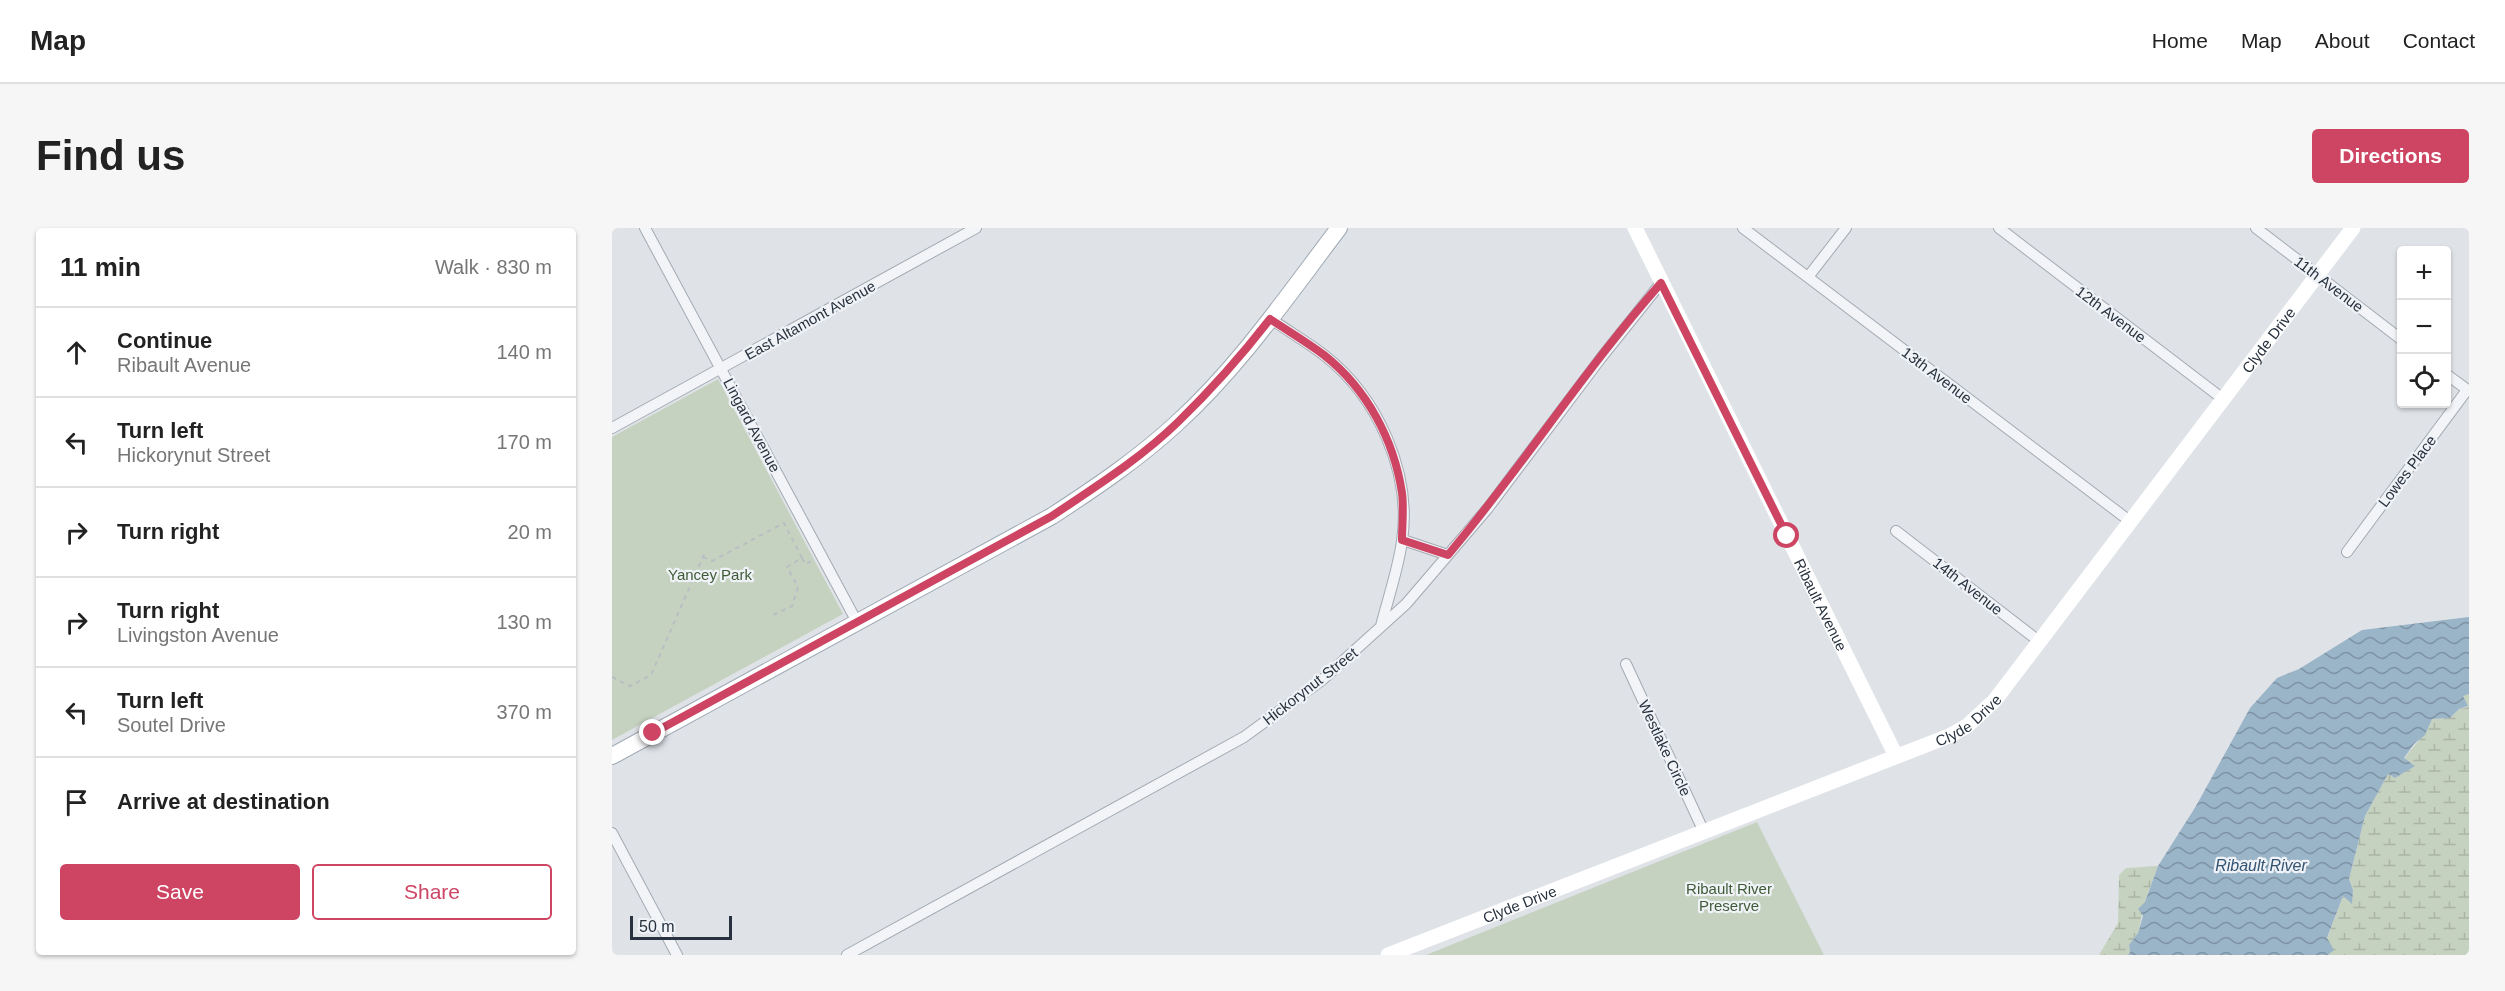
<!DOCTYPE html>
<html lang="en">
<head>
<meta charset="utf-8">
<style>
  body { margin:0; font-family:Arial,sans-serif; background:#f6f6f6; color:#222 }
  .controls { position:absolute; right:18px; top:18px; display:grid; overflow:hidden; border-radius:6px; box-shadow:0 2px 4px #0004 }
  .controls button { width:54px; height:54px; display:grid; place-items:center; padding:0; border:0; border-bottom:2px solid #e0e0e0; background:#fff; color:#222; font:30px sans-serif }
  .scale { position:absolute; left:18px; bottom:15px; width:102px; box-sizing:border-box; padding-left:6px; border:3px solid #28323f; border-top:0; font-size:16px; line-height:21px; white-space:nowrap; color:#28323f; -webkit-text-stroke:4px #eff2f6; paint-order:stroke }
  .stop { position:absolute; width:18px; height:18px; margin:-14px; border:4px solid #cd4563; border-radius:50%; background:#fff }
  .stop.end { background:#cd4563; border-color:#fff; box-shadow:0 2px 6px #0008 }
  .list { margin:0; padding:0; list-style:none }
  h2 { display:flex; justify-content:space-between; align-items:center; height:78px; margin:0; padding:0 24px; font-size:26px }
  h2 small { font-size:20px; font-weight:400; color:#767676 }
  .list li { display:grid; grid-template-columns:39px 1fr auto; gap:18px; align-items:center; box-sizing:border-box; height:90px; padding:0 24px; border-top:2px solid #e0e0e0 }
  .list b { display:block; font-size:22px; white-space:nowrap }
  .list p { margin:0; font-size:20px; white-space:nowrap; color:#767676 }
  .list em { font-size:20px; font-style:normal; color:#767676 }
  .actions { display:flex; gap:12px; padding:18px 24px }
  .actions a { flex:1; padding:14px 0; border:2px solid #cd4563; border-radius:6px; text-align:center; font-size:21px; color:#cd4563 }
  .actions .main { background:#cd4563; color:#fff }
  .icon { flex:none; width:33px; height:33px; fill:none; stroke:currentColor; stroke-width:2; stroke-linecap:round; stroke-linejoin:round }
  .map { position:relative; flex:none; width:1857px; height:727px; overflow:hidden; border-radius:6px }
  header { display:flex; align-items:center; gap:36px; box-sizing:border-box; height:84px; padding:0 30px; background:#fff; border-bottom:2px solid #e0e0e0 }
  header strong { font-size:28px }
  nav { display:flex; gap:33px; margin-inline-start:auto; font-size:21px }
  .intro { display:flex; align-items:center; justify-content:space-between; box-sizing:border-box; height:144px; padding:0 36px }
  h1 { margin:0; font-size:42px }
  .button { padding:15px 27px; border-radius:6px; background:#cd4563; color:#fff; font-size:21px; font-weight:700 }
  main { display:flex; gap:36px; padding:0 36px }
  aside { flex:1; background:#fff; border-radius:6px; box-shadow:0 2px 4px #0004 }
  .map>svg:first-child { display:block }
  .green { fill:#c6d2c0 }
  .wetland { fill:url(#wetland-marsh) }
  .water { fill:url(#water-waves) }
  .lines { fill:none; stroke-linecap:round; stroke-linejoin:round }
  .street-casing { stroke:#a4aab2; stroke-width:12 }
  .primary-casing { stroke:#9fa9b4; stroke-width:18 }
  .path { stroke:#b9bec3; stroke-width:2; stroke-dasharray:4.5 4.5; stroke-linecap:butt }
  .street { stroke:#f2f4f7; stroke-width:10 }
  .secondary { stroke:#fff; stroke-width:15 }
  .primary { stroke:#fff; stroke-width:16 }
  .route { stroke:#cd4563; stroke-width:8 }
  .labels { text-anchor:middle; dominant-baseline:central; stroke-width:4.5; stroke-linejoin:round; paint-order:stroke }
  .street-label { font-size:15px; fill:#28323f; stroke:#eff2f6 }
  .park-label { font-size:15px; fill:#3f5b36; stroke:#eff2f6 }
  .water-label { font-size:16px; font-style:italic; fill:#335473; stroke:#eff2f6 }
</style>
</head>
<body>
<header>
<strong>Map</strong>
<nav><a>Home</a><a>Map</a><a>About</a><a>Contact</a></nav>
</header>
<div class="intro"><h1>Find us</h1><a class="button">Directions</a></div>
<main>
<aside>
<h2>11 min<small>Walk · 830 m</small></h2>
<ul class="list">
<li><svg class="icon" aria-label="ahead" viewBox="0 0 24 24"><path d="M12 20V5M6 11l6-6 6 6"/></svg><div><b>Continue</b><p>Ribault Avenue</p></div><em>140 m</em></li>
<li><svg class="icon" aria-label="left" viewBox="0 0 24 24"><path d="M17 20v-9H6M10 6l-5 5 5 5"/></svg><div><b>Turn left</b><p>Hickorynut Street</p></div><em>170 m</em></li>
<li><svg class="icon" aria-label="right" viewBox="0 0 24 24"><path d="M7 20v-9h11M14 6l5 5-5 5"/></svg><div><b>Turn right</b></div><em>20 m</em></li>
<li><svg class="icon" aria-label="right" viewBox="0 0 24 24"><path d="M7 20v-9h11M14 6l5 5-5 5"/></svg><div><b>Turn right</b><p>Livingston Avenue</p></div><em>130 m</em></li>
<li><svg class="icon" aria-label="left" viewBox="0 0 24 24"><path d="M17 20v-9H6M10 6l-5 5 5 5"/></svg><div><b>Turn left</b><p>Soutel Drive</p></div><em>370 m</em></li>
<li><svg class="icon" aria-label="arrive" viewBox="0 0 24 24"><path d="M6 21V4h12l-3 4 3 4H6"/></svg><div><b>Arrive at destination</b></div></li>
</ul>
<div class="actions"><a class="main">Save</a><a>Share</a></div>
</aside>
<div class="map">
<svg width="1857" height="727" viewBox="0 0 1857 727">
  <defs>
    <pattern id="wetland-marsh" width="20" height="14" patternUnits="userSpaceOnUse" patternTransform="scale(1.5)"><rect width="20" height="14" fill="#c6d2c0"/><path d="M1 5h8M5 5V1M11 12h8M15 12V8" fill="none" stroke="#aab5a6"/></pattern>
    <pattern id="water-waves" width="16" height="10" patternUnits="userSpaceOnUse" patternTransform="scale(1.5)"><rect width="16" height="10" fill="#9ab4c8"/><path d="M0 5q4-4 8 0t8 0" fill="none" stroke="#7e93a4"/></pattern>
  </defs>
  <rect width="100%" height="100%" fill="#dfe3e8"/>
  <path class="green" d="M106,151L231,386L0,512V209Z
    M1145,594L1212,727H814Z"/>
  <path class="wetland" d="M1857,466V727H1716L1721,722L1715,711L1731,668L1739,675L1741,662L1737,651L1753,588L1776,546L1783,550L1802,538L1792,531C1803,515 1813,509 1820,491L1838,490L1847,481L1856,479L1850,467Z
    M1546,638L1533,674L1526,705L1517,717L1518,725L1515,727H1487L1506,695L1507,647L1514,640Z"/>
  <path class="water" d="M1857,389V466L1851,468L1856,478L1847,481L1838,490L1820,491L1813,507L1802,516L1792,530L1803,538L1783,550L1776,546L1753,588L1737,651L1741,662L1740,676L1731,668L1715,710L1722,722L1716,727H1515L1518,725L1517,717L1526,705L1531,688L1526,681L1533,674L1546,638L1584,578L1638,480L1665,450L1687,441L1750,402Z"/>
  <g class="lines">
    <defs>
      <path id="street" d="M33,0L245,394
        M1131,0L1519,294
        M1387,0L1611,171
        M1644,0L1790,112
        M1196,49L1234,0
        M659,91C676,103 695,114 712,127C766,169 800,245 790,313C786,342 776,370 769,398
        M1834,146L1857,163
        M0,200L364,0
        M1284,303L1428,414
        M791,312L836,327
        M1735,324L1855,162
        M1014,436L1092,604
        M0,605L65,727
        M235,727L632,509L710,452L794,376L836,327L876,280L989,130L1049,55"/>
      <path id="primary" d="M0,528L440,288C483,260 526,231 564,196C627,139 676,67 727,0"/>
    </defs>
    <use href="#street" class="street-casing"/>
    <use href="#primary" class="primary-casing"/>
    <path class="path" d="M91,329L100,333L172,295L190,330L175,339L186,359L180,378L157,389
      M190,330L193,336L200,333
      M0,449L18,458L39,447L94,322"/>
    <use href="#street" class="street"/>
    <g class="secondary">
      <path id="s1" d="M1023,0L1284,528"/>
      <path id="s2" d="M776,727L1337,508L1355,498L1383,472L1741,0"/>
    </g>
    <use href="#primary" class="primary"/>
  </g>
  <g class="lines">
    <path class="route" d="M41,505L440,288C483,259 528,231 566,194C599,162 630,127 658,91C676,103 695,114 712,127C755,161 782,212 790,265C792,280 790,297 790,312L836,327C910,239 973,141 1049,55L1175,308"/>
  </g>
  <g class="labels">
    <g class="street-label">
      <text transform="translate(1717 56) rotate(37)">11th Avenue</text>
      <text transform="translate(1499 86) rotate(37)">12th Avenue</text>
      <text transform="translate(198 92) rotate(-29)">East Altamont Avenue</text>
      <text stroke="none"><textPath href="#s2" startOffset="1113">Clyde Drive</textPath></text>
      <text transform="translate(1325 147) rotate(37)">13th Avenue</text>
      <text transform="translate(140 197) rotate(62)">Lingard Avenue</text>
      <text transform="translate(1795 243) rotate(-53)">Lowes Place</text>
      <text transform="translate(1356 358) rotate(38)">14th Avenue</text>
      <text stroke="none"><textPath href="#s1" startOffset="420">Ribault Avenue</textPath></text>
      <text transform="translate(698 458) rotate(-38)">Hickorynut Street</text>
      <text stroke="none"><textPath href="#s2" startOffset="627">Clyde Drive</textPath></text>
      <text transform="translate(1053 520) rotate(65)">Westlake Circle</text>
      <text stroke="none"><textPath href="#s2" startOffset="141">Clyde Drive</textPath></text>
    </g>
    <g class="park-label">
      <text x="98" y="346">Yancey Park</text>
      <text x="1117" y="660">Ribault River<tspan x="1117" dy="17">Preserve</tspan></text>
    </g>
    <g class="water-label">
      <text x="1649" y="637">Ribault River</text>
    </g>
  </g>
</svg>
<div class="controls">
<button>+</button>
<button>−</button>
<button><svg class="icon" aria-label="locate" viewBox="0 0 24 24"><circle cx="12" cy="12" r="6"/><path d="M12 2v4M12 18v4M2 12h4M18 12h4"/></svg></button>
</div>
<div class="scale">50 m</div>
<div class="stop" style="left:1175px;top:308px"></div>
<div class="stop end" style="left:41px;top:505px"></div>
</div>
</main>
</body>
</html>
